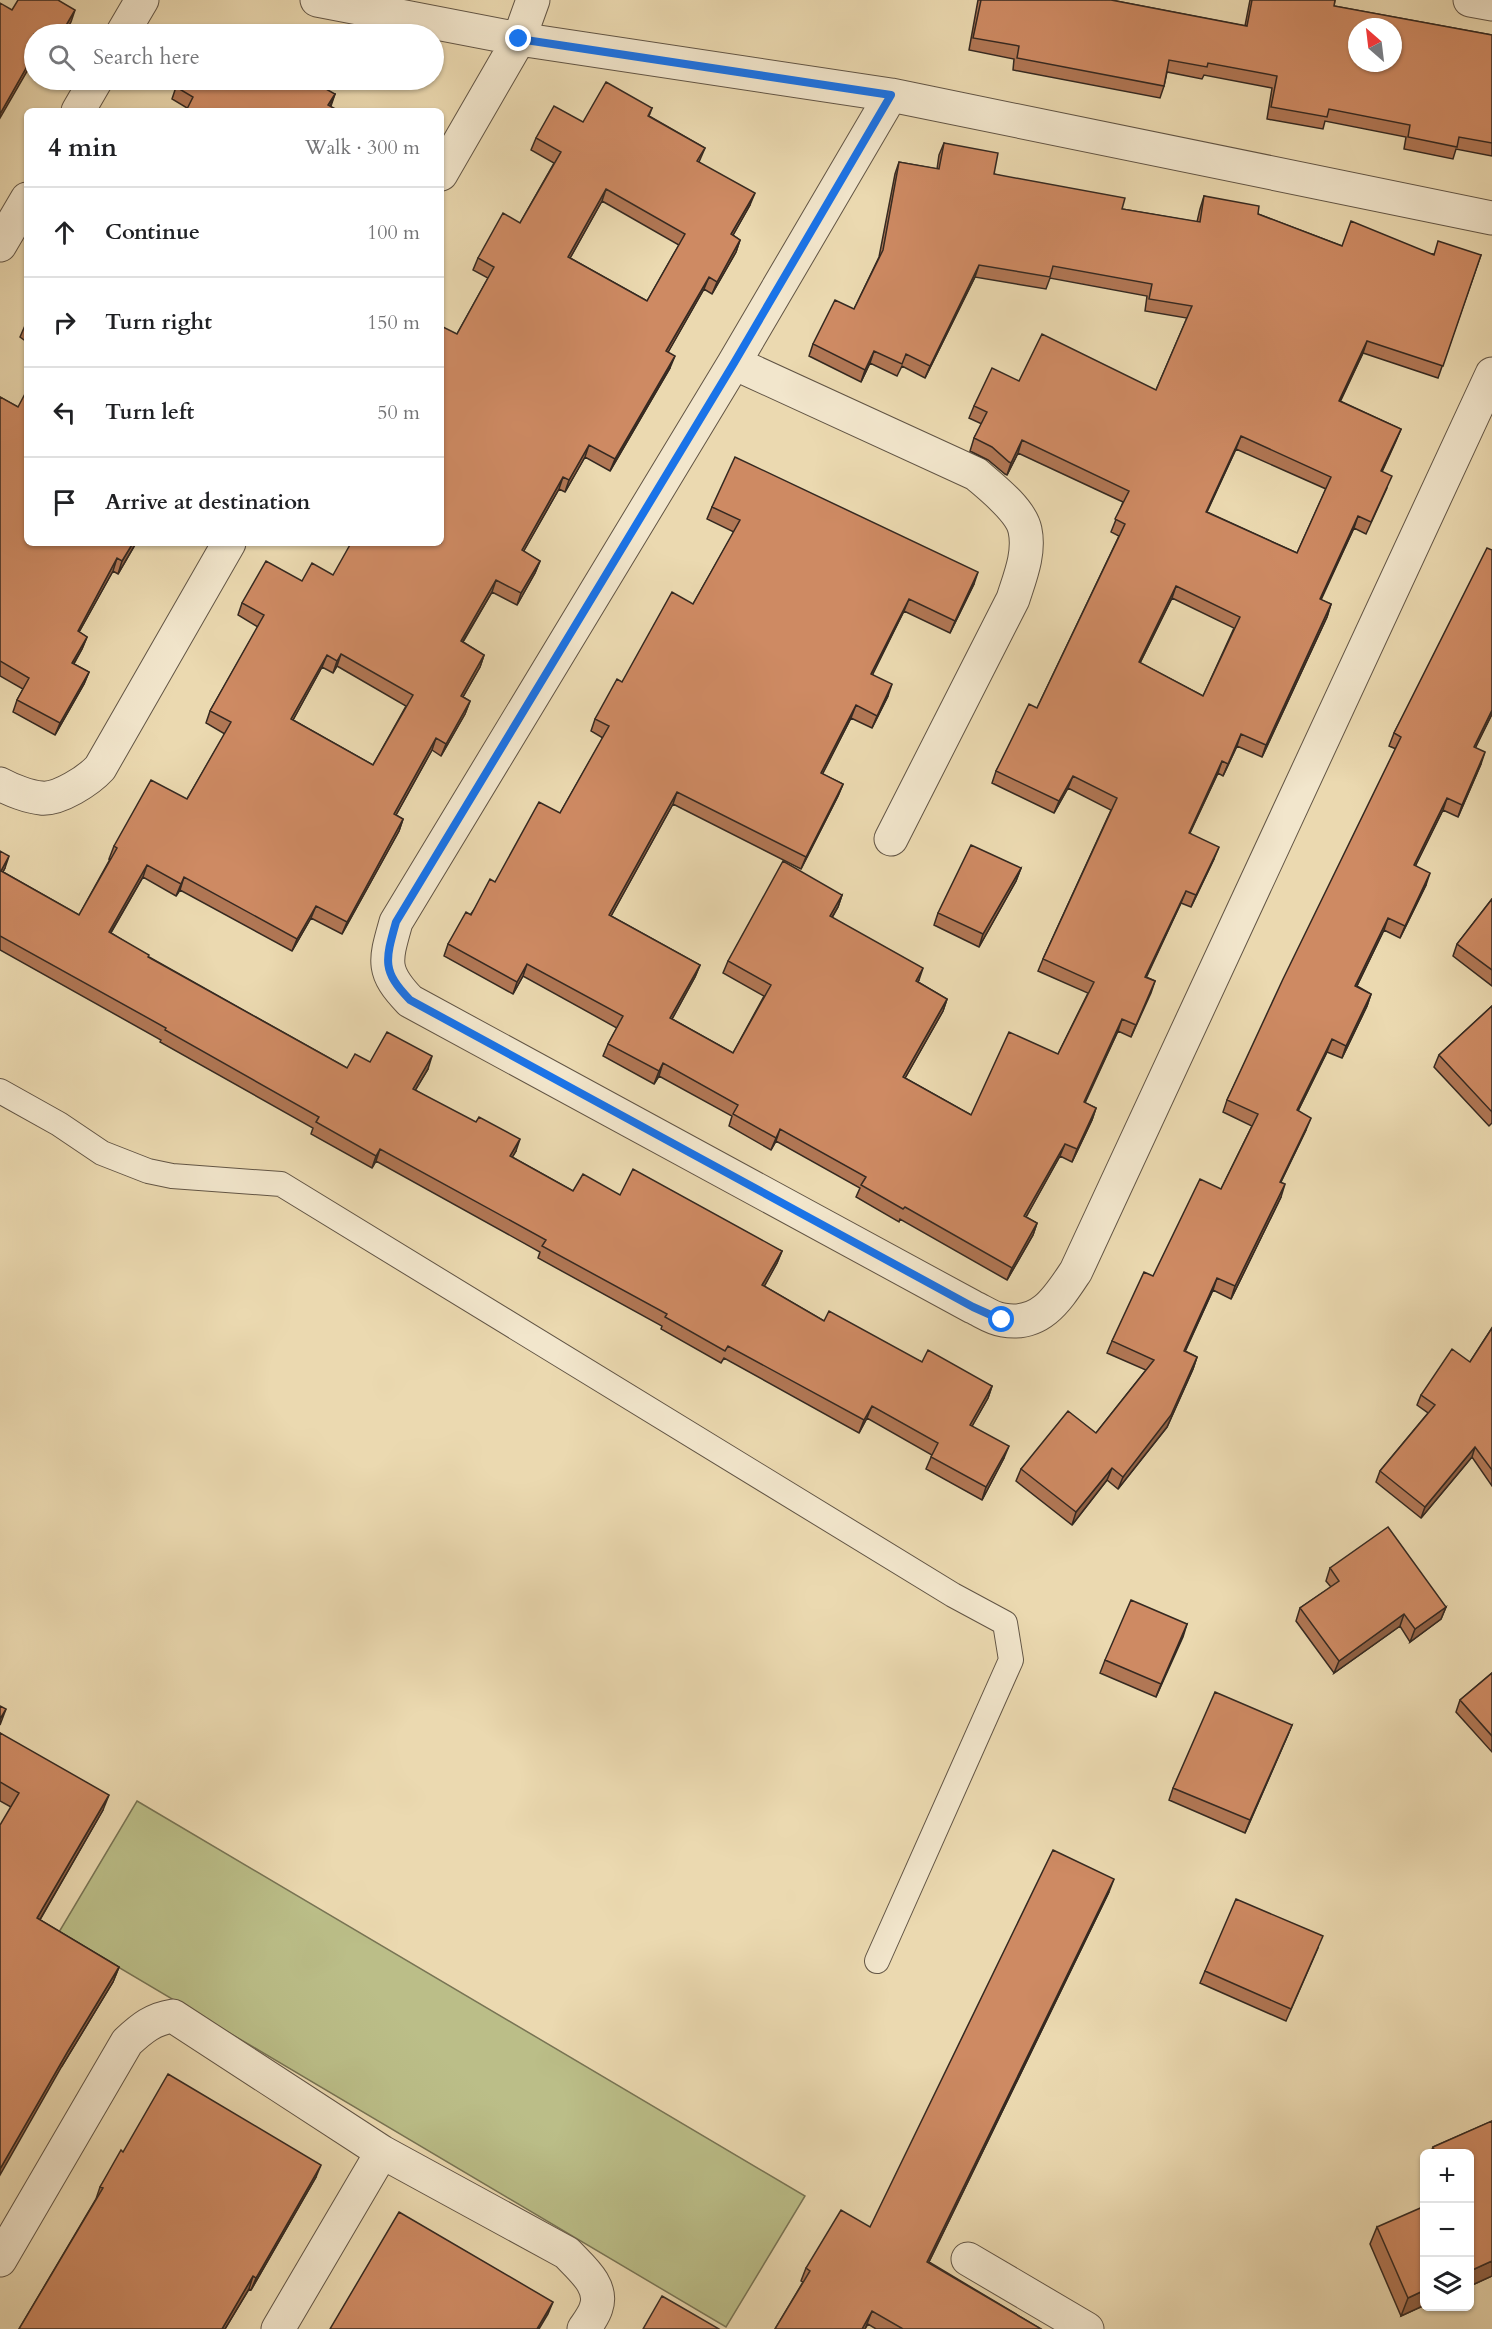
<!DOCTYPE html>
<html lang="en">
<head>
<meta charset="utf-8">
<style>
  body { margin:0; font-family:Cardo,serif; background:#f6f6f6; color:#202124 }
  .controls { position:absolute; right:18px; bottom:18px; display:grid; overflow:hidden; border-radius:9px; box-shadow:0 2px 4px #0004 }
  .controls button { width:54px; height:54px; display:grid; place-items:center; padding:0; border:0; border-bottom:2px solid #e0e0e0; background:#fff; color:#202124; font:30px sans-serif }
  .compass { position:absolute; left:1348px; top:18px; width:54px; height:54px; border-radius:50%; background:#fff; box-shadow:0 2px 4px #0004; rotate:332deg }
  .stop { position:absolute; width:18px; height:18px; margin:-14px; border:4px solid #1a73e8; border-radius:50%; background:#fff }
  .stop.end { background:#1a73e8; border-color:#fff; box-shadow:0 2px 6px #0008 }
  .list { margin:0; padding:0; list-style:none }
  h2 { display:flex; justify-content:space-between; align-items:center; height:78px; margin:0; padding:0 24px; font-size:26px }
  h2 small { font-size:20px; font-weight:400; color:#757577 }
  .list li { display:grid; grid-template-columns:39px 1fr auto; gap:18px; align-items:center; box-sizing:border-box; height:90px; padding:0 24px; border-top:2px solid #e0e0e0 }
  .list b { display:block; font-size:22px; white-space:nowrap }
  .list em { font-size:20px; font-style:normal; color:#757577 }
  .icon { flex:none; width:33px; height:33px; fill:none; stroke:currentColor; stroke-width:2; stroke-linecap:round; stroke-linejoin:round }
  .map { position:relative; flex:none; width:1492px; height:2329px; overflow:hidden }
  .search { position:absolute; background:#fff; box-shadow:0 2px 4px #0004; left:24px; top:24px; width:420px; height:66px; display:flex; align-items:center; gap:15px; box-sizing:border-box; padding:0 21px; border-radius:33px; color:#757577; font-size:22px }
  .panel { position:absolute; background:#fff; box-shadow:0 2px 4px #0004; left:24px; top:108px; width:420px; height:438px; border-radius:9px }
  .map>svg:first-child { display:block }
  .green { fill:#bbbe88; stroke:#787454; stroke-width:1.5 }
  .lines { fill:none; stroke-linecap:round; stroke-linejoin:round }
  .lane-casing { stroke:#625545; stroke-width:26 }
  .street-casing { stroke:#625545; stroke-width:35 }
  .lane { stroke:#f2e6cc; stroke-width:24 }
  .street { stroke:#f2e6cc; stroke-width:33 }
  .wall { fill:#b17755; stroke:#352921; stroke-width:1.5; fill-rule:evenodd }
  .shaded-wall { fill:#906145; stroke:#352921; stroke-width:1.5 }
  .building { fill:#ce8a63; stroke:#352921; stroke-width:1.5; fill-rule:evenodd }
  .route { stroke:#1a73e8; stroke-width:8 }
</style>
</head>
<body>
<div class="map">
<svg width="1492" height="2329" viewBox="0 0 1492 2329">
  <rect width="100%" height="100%" fill="#ebd9b0"/>
  <filter id="stains"><feTurbulence type="fractalNoise" baseFrequency=".00333" numOctaves="4"/><feColorMatrix values="0 0 0 0 .2 0 0 0 0 .09 0 0 0 0 .02 0 0 0 .5 -.17"/></filter>
  <radialGradient id="worn" r=".72"><stop offset=".6" stop-color="#630" stop-opacity="0"/><stop offset="1" stop-color="#630" stop-opacity=".3"/></radialGradient>
  <path class="green" d="M137,1801L805,2196L726,2327L59,1932Z"/>
  <g class="lines">
    <defs>
      <path id="lane" d="M0,1091L59,1124L102,1153L148,1171L172,1176L281,1184L953,1595L1005,1623L1011,1660L877,1961"/>
      <path id="street" d="M317,0L519,39L891,95L1492,218
        M1470,0L1492,4
        M122,34L142,0
        M891,95L734,363L396,922C385,961 381,971 410,1001L973,1307C982,1311 993,1319 1003,1320C1041,1327 1058,1298 1076,1271L1492,374
        M78,111L96,80
        M441,174L519,39L533,0
        M0,245L27,199
        M734,363L976,474C991,487 1021,510 1025,530C1030,553 1020,577 1013,599L891,839
        M0,784C11,790 29,797 41,798C59,800 89,780 100,768L229,543
        M968,2259L1087,2329
        M0,2260L127,2042C142,2028 153,2019 173,2016L382,2152L567,2253C581,2268 604,2286 596,2308C594,2315 588,2323 584,2329
        M278,2329L382,2152"/>
    </defs>
    <use href="#lane" class="lane-casing"/>
    <use href="#street" class="street-casing"/>
    <use href="#lane" class="lane"/>
    <use href="#street" class="street"/>
  </g>
  <path class="wall" d="M978,0H1111L1245,26L1250,0H1335L1334,6L1492,35V156L1456,149L1453,159L1404,149L1406,137L1325,121L1323,129L1267,119L1272,88L1204,75L1202,79L1167,72L1164,86L1160,98L1013,70L1014,59L969,50Z
    M176,87L335,94L331,106L187,108L172,99Z
    M652,108L649,116L705,148L699,162L750,205L733,235L740,240L736,252L712,294L704,289L668,352L670,368L610,471L585,457L565,492L559,489L523,552L540,561L535,573L517,605L492,592L463,642L484,655L480,667L463,697L470,701L465,714L441,756L432,750L396,815L403,819L399,831L342,934L311,918L292,951L180,890L176,896L143,877L111,933L149,957L347,1068L370,1062L428,1069L415,1090L516,1151L512,1157L573,1191L620,1195L782,1251L777,1263L764,1286L824,1321L922,1362L992,1386L988,1398L972,1426L1004,1458L982,1500L926,1469L932,1455L867,1418L859,1433L724,1358L721,1363L661,1329L662,1326L538,1258L540,1252L376,1161L372,1168L311,1134L313,1128L160,1042L161,1040L0,950V851L5,868L3,872L79,915L110,859H109L114,846L187,799L225,734L206,723L210,711L258,627L238,615L242,603L302,581L333,575L441,543L457,334L488,278L473,270L478,258L520,223L554,163L531,150L536,138L583,122ZM602,201L679,245L647,301L570,258ZM337,666L406,706L373,765L293,720L322,667L333,673Z
    M944,143L994,174L1122,209L1197,222L1200,209L1204,196L1258,214L1342,246L1434,254L1481,255L1438,378L1363,353L1340,401L1401,429L1382,471L1387,488L1366,534L1354,528L1321,600L1331,604L1327,617L1262,757L1237,746L1223,776L1218,773L1190,833L1214,859L1191,907L1181,903L1146,977L1155,981L1131,1037L1118,1031L1085,1103L1096,1108L1092,1120L1072,1162L1060,1156L1026,1217L1037,1223L1033,1235L1007,1280L900,1219L899,1222L856,1197L860,1188L776,1141L771,1150L729,1126L732,1116L659,1076L654,1084L603,1056L608,1044L617,1028L523,976L513,994L444,956L448,944L495,882L560,813L603,738L591,731L595,719L622,682L693,604L734,532L707,519L712,507L974,584L950,633L904,611L872,674L888,696L872,728L851,718L822,774L843,784L838,796L801,869L673,804L611,916L700,965L695,977L672,1019L733,1053L764,996L723,973L728,961L842,895L838,907L832,918L919,980L918,982L947,999L943,1011L905,1078L971,1115L1058,1054L1088,993L1038,971L1043,959L1111,810L1068,788L1054,813L992,783L996,771L1037,708L1119,536L1111,532L1123,502L1018,453L1007,475L1005,474L988,460L970,451L974,438L982,424L969,418L974,406L1019,381L1156,390L1187,318L1145,311L1147,296L1050,278L1046,289L975,277L925,378L902,366L897,376L870,363L861,382L809,356L813,344L854,309L879,257L895,174L899,162L937,169L939,155ZM1236,449L1326,489L1297,553L1207,512ZM1172,598L1234,628L1203,696L1140,663Z
    M27,321V342L20,337Z
    M0,397L18,407L136,543L118,574L113,571L79,632L87,637L82,649L74,664L89,672L84,684L55,735L13,712L17,700L23,689L0,676Z
    M1492,550V714L1475,748L1481,764L1458,817L1443,810L1415,866L1426,885L1400,938L1384,930L1357,986L1371,994L1367,1006L1342,1058L1327,1052L1298,1111L1306,1130L1281,1182V1197L1231,1299L1213,1290L1185,1351L1197,1357L1193,1369L1167,1427L1118,1489L1107,1480L1072,1525L1016,1481L1021,1469L1096,1433L1146,1370L1107,1353L1112,1341L1153,1276L1221,1189L1252,1126L1223,1112L1227,1100L1396,749L1389,746L1394,733Z
    M1021,868L1016,881L979,947L934,925L938,913Z
    M1492,899V986L1453,956L1457,944Z
    M1492,1006V1123L1489,1126L1434,1067L1439,1055Z
    M1492,1328V1486L1472,1457L1421,1518L1376,1482L1380,1471L1428,1413L1417,1405L1421,1395L1470,1362Z
    M1330,1568L1446,1607L1441,1619L1410,1642L1400,1626L1334,1673L1296,1621L1300,1608L1331,1587L1326,1581Z
    M1187,1624L1156,1697L1100,1673L1105,1660Z
    M1492,1673V1752L1456,1712L1460,1700Z
    M1292,1725L1287,1737L1245,1833L1169,1800L1173,1788Z
    M0,1733L103,1810L40,1920L119,1967L113,1982L62,2066L11,1807L0,1801Z
    M1109,1892L929,2262L1041,2329H876L868,2324L865,2329H775L803,2282L801,2281L806,2268L870,2227Z
    M1318,1948L1286,2021L1200,1983L1205,1971Z
    M1492,2121V2276L1470,2286V2154H1430L1433,2147Z
    M123,2152L316,2177L251,2290L249,2289L225,2329H19L96,2199L100,2187Z
    M1377,2227L1425,2305L1401,2316L1370,2244Z"/>
  <path class="shaded-wall" d="M75,10L71,22L64,34H61Z
    M34,54L33,61L0,118V114Z
    M335,94L330,106L328,105Z
    M606,189L602,201L564,269L568,257Z
    M755,193L750,205L727,246L731,234Z
    M740,240L736,252L712,294L717,282Z
    M979,265L975,277L925,378L930,366Z
    M709,277L704,289L662,363L666,351Z
    M1367,341L1363,353L1335,413L1339,401Z
    M874,351L870,363L861,382L865,370Z
    M675,356L670,368L610,471L615,459Z
    M1401,429L1396,441L1377,483L1381,471Z
    M1241,436L1236,449L1201,524L1206,512Z
    M1022,440L1018,453L1007,475L1011,463Z
    M589,445L585,457L565,492L569,480Z
    M563,477L559,489L517,563L522,550Z
    M1358,516L1354,528L1315,611L1320,599Z
    M133,543H136L118,574L122,561Z
    M117,558L113,571L73,643L78,631Z
    M540,561L535,573L517,605L521,593Z
    M978,572L974,584L950,633L955,621Z
    M496,580L492,592L456,653L461,641Z
    M1176,586L1172,598L1134,675L1139,662Z
    M909,599L904,611L867,686L871,674Z
    M1331,604L1327,617L1262,757L1266,745Z
    M87,637L82,649L67,675L72,663Z
    M341,654L337,666L333,673L337,661Z
    M327,655L322,667L287,731L291,719Z
    M484,655L480,667L456,709L461,696Z
    M89,672L84,684L55,735L60,723Z
    M892,684L888,696L872,728L877,716Z
    M470,701L465,714L441,756L446,744Z
    M856,705L851,718L817,785L821,773Z
    M1492,710V714L1470,759L1474,747Z
    M1241,734L1237,746L1223,776L1228,764Z
    M436,738L432,750L390,826L394,814Z
    M1485,752L1481,764L1458,817L1462,805Z
    M1222,761L1218,773L1184,845L1189,833Z
    M1073,776L1068,788L1054,813L1059,801Z
    M843,784L838,796L801,869L806,857Z
    M677,792L673,804L605,927L609,915Z
    M1447,798L1443,810L1410,877L1414,865Z
    M403,819L399,831L342,934L347,922Z
    M1219,847L1214,859L1191,907L1196,895Z
    M9,856L5,868L0,877V873Z
    M147,865L143,877L104,944L109,932Z
    M1021,868L1016,881L979,947L983,934Z
    M1430,873L1426,885L1400,938L1405,926Z
    M184,877L180,890L176,896L181,884Z
    M1186,891L1181,903L1141,989L1145,977Z
    M842,895L838,907L825,929L830,916Z
    M316,906L311,918L292,951L297,939Z
    M1388,918L1384,930L1351,998L1355,986Z
    M527,964L523,976L513,994L517,982Z
    M700,965L695,977L666,1030L670,1018Z
    M923,968L919,980L911,993L916,981Z
    M1155,981L1151,993L1131,1037L1136,1025Z
    M1371,994L1367,1006L1342,1058L1346,1046Z
    M947,999L943,1011L899,1089L903,1077Z
    M1122,1019L1118,1031L1079,1114L1084,1102Z
    M1332,1039L1327,1052L1292,1123L1297,1110Z
    M432,1056L428,1069L409,1101L413,1089Z
    M663,1063L659,1076L654,1084L659,1071Z
    M1096,1108L1092,1120L1072,1162L1077,1149Z
    M1311,1118L1306,1130L1275,1194L1280,1182Z
    M780,1129L776,1141L771,1150L776,1138Z
    M520,1139L516,1151L506,1168L510,1156Z
    M1065,1144L1060,1156L1020,1228L1024,1216Z
    M380,1149L376,1161L372,1168L376,1156Z
    M1285,1184L1281,1197L1231,1299L1235,1286Z
    M1037,1223L1033,1235L1007,1280L1012,1268Z
    M782,1251L777,1263L758,1298L762,1285Z
    M1217,1278L1213,1290L1180,1363L1184,1351Z
    M1197,1357L1193,1369L1167,1427L1118,1489L1123,1477Z
    M992,1386L988,1398L966,1437L970,1425Z
    M872,1406L867,1418L859,1433L864,1420Z
    M1009,1446L1004,1458L982,1500L986,1487Z
    M1475,1447L1472,1457L1421,1518L1425,1507Z
    M1112,1468L1107,1480L1072,1525L1076,1512Z
    M1446,1607L1441,1619L1410,1642L1415,1629Z
    M1404,1614L1400,1626L1334,1673L1339,1661Z
    M1187,1624L1183,1637L1156,1697L1161,1684Z
    M6,1709L0,1725V1719Z
    M1292,1725L1287,1737L1245,1833L1250,1820Z
    M109,1795L103,1810L32,1933L37,1918Z
    M1114,1879L1109,1892L923,2274L927,2262Z
    M119,1967L113,1982L62,2066L0,2175V2169L68,2051Z
    M321,2165L316,2177L251,2290L256,2278Z
    M1492,2261V2276L1470,2286V2271Z
    M253,2276L249,2289L225,2329H222Z
    M1425,2290V2305L1401,2316L1408,2298Z
    M553,2302L548,2314L539,2329H537Z
    M872,2311L865,2329H862Z"/>
  <path class="building" d="M18,0H58L75,10L61,34H34V54L0,114V3L12,10Z
    M981,0H1111L1247,26L1252,0H1335L1334,6L1492,35V143L1459,137L1457,147L1408,137L1410,125L1329,109L1327,117L1271,107L1277,76L1208,63L1207,67L1169,60L1164,86L1017,58L1019,46L973,38ZM1357,27H1393V63H1357Z
    M233,29L243,34H230Z
    M180,80H310L335,94L328,105L339,111H186L193,97L176,87Z
    M606,82L652,108L648,116L705,148L697,161L755,193L731,234L740,240L717,282L709,277L666,351L675,356L615,459L589,445L569,480L563,477L522,550L540,561L521,593L496,580L461,641L484,655L461,696L470,701L446,744L436,738L394,814L403,819L347,922L316,906L297,939L184,877L181,884L147,865L109,932L149,955L148,957L347,1068L355,1054L370,1062L387,1032L432,1056L413,1089L476,1122L479,1117L520,1139L510,1156L573,1191L583,1174L620,1195L633,1169L782,1251L762,1285L824,1321L829,1311L922,1362L928,1350L992,1386L970,1425L1009,1446L986,1487L931,1457L938,1443L872,1406L864,1420L728,1346L725,1351L665,1317L667,1314L542,1246L546,1240L380,1149L376,1156L316,1122L319,1117L165,1030L166,1028L0,936V851L9,856L1,871L79,915L117,848L114,846L151,780L187,799L231,722L210,711L264,615L242,603L266,561L302,581L312,563L333,575L351,543H441V326L457,334L494,267L478,258L503,213L520,223L561,152L536,138L554,106L583,122ZM606,189L685,234L647,301L568,257ZM341,654L413,695L373,765L291,719L327,655L337,661Z
    M944,143L998,153L994,174L1125,198L1122,209L1200,222L1204,196L1259,206L1258,214L1342,246L1351,221L1434,255L1438,241L1481,255L1443,366L1367,341L1339,401L1401,429L1381,471L1392,476L1371,522L1358,516L1320,599L1331,604L1266,745L1241,734L1228,764L1222,761L1189,833L1219,847L1196,895L1186,891L1145,977L1155,981L1136,1025L1122,1019L1084,1102L1096,1108L1077,1149L1065,1144L1024,1216L1037,1223L1012,1268L905,1207L903,1209L861,1185L866,1177L780,1129L776,1138L733,1114L738,1105L663,1063L659,1071L608,1044L623,1016L527,964L517,982L448,944L466,912L471,915L490,879L495,882L539,802L560,813L609,726L595,719L617,679L622,682L672,592L693,604L740,520L712,507L735,457L978,572L955,621L909,599L871,674L892,684L877,716L856,705L821,773L843,784L806,857L677,792L609,915L700,965L670,1018L733,1053L771,985L728,961L783,861L842,895L830,916L923,968L916,981L947,999L903,1077L971,1115L1009,1032L1058,1054L1094,982L1043,959L1117,798L1073,776L1059,801L996,771L1029,704L1037,708L1125,524L1115,519L1129,491L1022,440L1011,463L1009,462L992,447L974,438L987,412L974,406L992,368L1019,381L1042,334L1156,390L1192,306L1149,299L1152,284L1053,266L1050,277L979,265L930,366L906,354L902,364L874,351L865,370L813,344L835,300L854,309L883,250L899,162L939,169ZM1241,436L1331,477L1297,553L1206,512ZM1176,586L1240,617L1203,696L1139,662Z
    M27,390V543H133L122,561L117,558L78,631L87,637L72,663L89,672L60,723L17,700L29,678L0,661V397L18,407Z
    M1487,548L1492,550V710L1474,747L1485,752L1462,805L1447,798L1414,865L1430,873L1405,926L1388,918L1355,986L1371,994L1346,1046L1332,1039L1297,1110L1311,1118L1280,1182L1285,1184L1235,1286L1217,1278L1184,1351L1197,1357L1171,1415L1123,1477L1112,1468L1076,1512L1021,1469L1068,1411L1096,1433L1154,1360L1112,1341L1144,1272L1153,1276L1200,1179L1221,1189L1258,1114L1227,1100L1283,979L1401,737L1394,733Z
    M971,845L1021,868L983,934L938,913Z
    M1492,899V970L1457,944Z
    M1492,1006V1112L1439,1055Z
    M1492,1328V1470L1475,1447L1425,1507L1380,1471L1435,1405L1421,1395L1452,1349L1470,1362Z
    M1388,1527L1446,1607L1415,1629L1404,1614L1339,1661L1300,1608L1339,1581L1330,1568Z
    M1131,1600L1187,1624L1161,1684L1105,1660Z
    M1492,1673V1736L1460,1700Z
    M1215,1692L1292,1725L1250,1820L1173,1788Z
    M0,1706L6,1709L0,1719Z
    M0,1733L109,1795L37,1918L119,1967L68,2051L0,2169V1825L19,1793L0,1782Z
    M1053,1850L1114,1879L927,2262L1041,2329H903L872,2311L862,2329H775L810,2271L806,2268L841,2210L870,2227Z
    M1236,1899L1323,1936L1291,2009L1205,1971Z
    M168,2074L321,2165L256,2278L253,2276L222,2329H19L103,2188L100,2187L121,2150L123,2152Z
    M1492,2121V2261L1470,2271V2154H1436L1433,2147Z
    M1425,2206V2290L1408,2298L1377,2227Z
    M399,2212L553,2302L537,2329H330Z
    M662,2296L719,2329H643Z"/>
  <g class="lines">
    <path class="route" d="M519,39L891,95L734,363L396,922C385,961 382,971 410,1000L973,1307L1002,1320"/>
  </g>
  <rect width="100%" height="100%" filter="url(#stains)"/>
  <rect width="100%" height="100%" fill="url(#worn)"/>
</svg>
<div class="controls">
<button>+</button>
<button>−</button>
<button><svg class="icon" aria-label="layers" viewBox="0 0 24 24"><path d="M12 4l9 5-9 5-9-5zM3 14l9 5 9-5"/></svg></button>
</div>
<svg class="compass" viewBox="-18 -18 36 36"><path d="M0-13l5 13h-10z" fill="#e53935"/><path d="M0 13l5-13h-10z" fill="#757577"/></svg>
<div class="stop" style="left:1002px;top:1320px"></div>
<div class="stop end" style="left:519px;top:39px"></div>
<div class="search"><svg class="icon" aria-label="search" viewBox="0 0 24 24"><circle cx="10" cy="10" r="6"/><path d="M15 15l6 6"/></svg>Search here</div>
<section class="panel">
<h2>4 min<small>Walk · 300 m</small></h2>
<ul class="list">
<li><svg class="icon" aria-label="ahead" viewBox="0 0 24 24"><path d="M12 20V5M6 11l6-6 6 6"/></svg><div><b>Continue</b></div><em>100 m</em></li>
<li><svg class="icon" aria-label="right" viewBox="0 0 24 24"><path d="M7 20v-9h11M14 6l5 5-5 5"/></svg><div><b>Turn right</b></div><em>150 m</em></li>
<li><svg class="icon" aria-label="left" viewBox="0 0 24 24"><path d="M17 20v-9H6M10 6l-5 5 5 5"/></svg><div><b>Turn left</b></div><em>50 m</em></li>
<li><svg class="icon" aria-label="arrive" viewBox="0 0 24 24"><path d="M6 21V4h12l-3 4 3 4H6"/></svg><div><b>Arrive at destination</b></div></li>
</ul>
</section>
</div>
</body>
</html>
